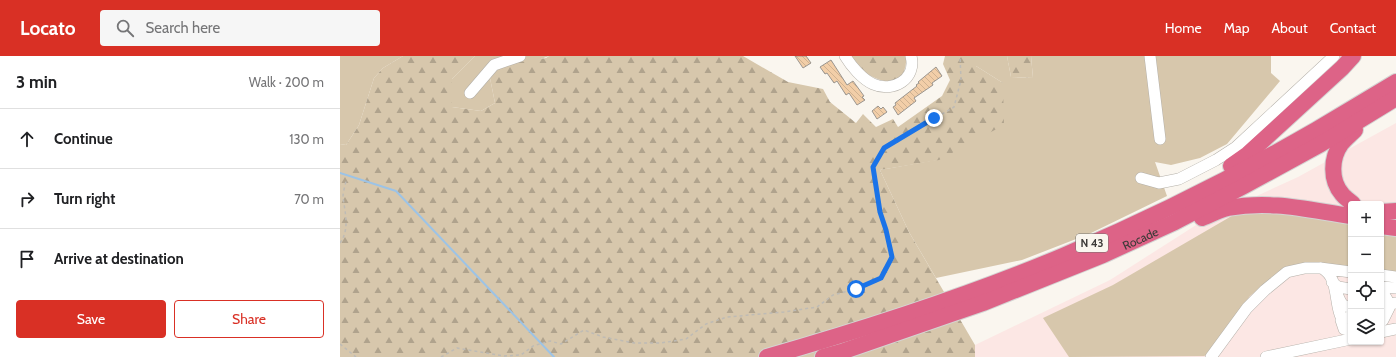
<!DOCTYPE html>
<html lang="en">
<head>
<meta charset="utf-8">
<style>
  body { margin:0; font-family:Cabin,sans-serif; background:#f6f6f6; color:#202124 }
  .controls { position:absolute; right:12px; bottom:12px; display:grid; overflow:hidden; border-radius:4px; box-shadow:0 1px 3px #0004 }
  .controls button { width:36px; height:36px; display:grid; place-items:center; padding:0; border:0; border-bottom:1px solid #e0e0e0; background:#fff; color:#202124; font:20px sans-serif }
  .stop { position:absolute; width:12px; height:12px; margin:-9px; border:3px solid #1a73e8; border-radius:50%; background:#fff }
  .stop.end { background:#1a73e8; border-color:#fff; box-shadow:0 1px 4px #0008 }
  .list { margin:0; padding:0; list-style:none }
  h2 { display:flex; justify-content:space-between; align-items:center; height:52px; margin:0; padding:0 16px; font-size:17px }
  h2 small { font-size:13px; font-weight:400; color:#757577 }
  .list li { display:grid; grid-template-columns:26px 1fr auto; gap:12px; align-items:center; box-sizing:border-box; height:60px; padding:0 16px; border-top:1px solid #e0e0e0 }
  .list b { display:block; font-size:15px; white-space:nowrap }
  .list em { font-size:13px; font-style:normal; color:#757577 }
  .actions { display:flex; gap:8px; padding:12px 16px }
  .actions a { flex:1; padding:9px 0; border:1px solid #d93025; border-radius:4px; text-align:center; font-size:14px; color:#d93025 }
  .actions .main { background:#d93025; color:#fff }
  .icon { flex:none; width:22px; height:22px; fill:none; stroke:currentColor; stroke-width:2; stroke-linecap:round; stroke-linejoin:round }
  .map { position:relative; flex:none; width:1056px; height:301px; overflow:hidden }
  header { display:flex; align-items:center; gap:24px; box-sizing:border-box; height:56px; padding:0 20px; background:#d93025; color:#fff }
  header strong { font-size:19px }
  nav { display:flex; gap:22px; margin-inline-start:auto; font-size:14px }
  .search { width:280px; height:36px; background:#f6f6f6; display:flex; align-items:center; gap:10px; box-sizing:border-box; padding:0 14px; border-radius:4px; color:#757577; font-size:15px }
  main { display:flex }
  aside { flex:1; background:#fff }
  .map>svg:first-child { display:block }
  .commercial { fill:#fce7e4; fill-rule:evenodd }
  .green { fill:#d7c7ac }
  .forest { fill:url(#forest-firs) }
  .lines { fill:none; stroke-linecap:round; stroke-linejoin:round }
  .stream { stroke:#9cc3e6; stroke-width:2 }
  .building { fill:url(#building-back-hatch); stroke:#9b9690 }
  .minor-casing { stroke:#b4b0a9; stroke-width:12 }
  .highway-casing { stroke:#d4d4d3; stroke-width:18 }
  .path { stroke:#bebbb5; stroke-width:1.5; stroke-dasharray:3 3; stroke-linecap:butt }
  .minor { stroke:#fff; stroke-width:11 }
  .highway { stroke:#dd6387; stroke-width:16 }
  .route { stroke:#1a73e8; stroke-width:5 }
  .labels { text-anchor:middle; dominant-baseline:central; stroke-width:3; stroke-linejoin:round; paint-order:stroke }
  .shield { fill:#faf6ef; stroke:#75726f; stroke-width:1 }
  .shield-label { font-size:11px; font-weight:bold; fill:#3c3a38 }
  .street-label { font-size:12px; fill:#3c3a38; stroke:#faf6ef }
</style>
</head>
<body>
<header>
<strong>Locato</strong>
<div class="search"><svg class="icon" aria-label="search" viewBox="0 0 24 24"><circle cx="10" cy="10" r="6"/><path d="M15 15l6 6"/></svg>Search here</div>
<nav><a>Home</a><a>Map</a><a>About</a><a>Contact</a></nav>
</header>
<main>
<aside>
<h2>3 min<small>Walk · 200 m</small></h2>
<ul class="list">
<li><svg class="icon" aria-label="ahead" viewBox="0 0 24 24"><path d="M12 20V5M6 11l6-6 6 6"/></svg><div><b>Continue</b></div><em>130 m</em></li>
<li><svg class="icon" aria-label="right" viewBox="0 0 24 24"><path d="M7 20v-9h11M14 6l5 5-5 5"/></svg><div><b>Turn right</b></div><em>70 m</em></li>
<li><svg class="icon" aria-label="arrive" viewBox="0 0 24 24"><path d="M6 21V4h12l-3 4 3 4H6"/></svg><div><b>Arrive at destination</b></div></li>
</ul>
<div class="actions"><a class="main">Save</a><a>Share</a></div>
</aside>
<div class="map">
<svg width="1056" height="301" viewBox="0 0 1056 301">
  <defs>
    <pattern id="forest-firs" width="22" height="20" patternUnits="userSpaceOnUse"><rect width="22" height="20" fill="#d7c7ac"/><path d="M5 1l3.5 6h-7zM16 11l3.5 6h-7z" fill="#b0a38d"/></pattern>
    <pattern id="building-back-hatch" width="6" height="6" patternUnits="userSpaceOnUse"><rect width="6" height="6" fill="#f2cea8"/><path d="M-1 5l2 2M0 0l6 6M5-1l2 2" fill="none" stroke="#d0b291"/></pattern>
  </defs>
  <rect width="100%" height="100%" fill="#faf6ef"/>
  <path class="commercial" d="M1056,67V301H635V289L770,224L864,164L958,121ZM1011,148H1041V286H1011Z"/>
  <path class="green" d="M0,0H63L43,12L34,22L19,69L6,89L0,88Z
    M135,0H209L150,22L155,47L141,55L112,51V23Z
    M636,0H667L671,21L693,22L691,0H931V17L940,25L887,88L860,102L831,109L815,106L827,140L749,178L682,204L596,222L569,176L540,114L596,104L663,27L636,10Z
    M925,151L1011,167V211L940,215L910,240L867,299L864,300L729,301L703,262L773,229L902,154Z
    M1041,173L1056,175V217L1041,215Z"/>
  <path class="forest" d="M63,0H135L112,23V51L141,55L155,47L150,22L161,9L206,2L209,0H403L448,26L483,33L490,46L516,67L523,58L536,71L553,63L558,71L602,40L610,24L603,8L605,0H636V10L663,27L664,69L599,104L540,114L569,176L635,289V301H0V88L6,89L19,69L34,22L43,12Z
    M509,0H567C566,4 566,9 565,12C558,38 526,20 515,8C513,6 511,3 509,0Z
    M667,0H691L693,22L671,21Z"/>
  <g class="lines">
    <path class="stream" d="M0,117L56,135L214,301"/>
  </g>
  <path class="building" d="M455,0H466L471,7L463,12Z
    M491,4L507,29L513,25L524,40L522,41L525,44L517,49L509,37L506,39L497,25L494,27L487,17L485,18L480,11Z
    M596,11L602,20L592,27L593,29L574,42L576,45L558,59L553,51L556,49L555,47L577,30L576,29L579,27L578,26Z
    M538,50L541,53L543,51L547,56L537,63L532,55Z"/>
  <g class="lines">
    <defs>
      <path id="minor" d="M505,0C511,10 522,23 533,28C553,37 577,23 571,0
        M810,0L820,83
        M130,37L154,9L180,0
        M801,122L819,127L839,123L876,104L896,91L994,0
        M981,212C999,220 994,246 1001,261L1005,262L1011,261
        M1041,219L1056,221
        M992,226L998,231L1011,233
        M1041,231L1056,232
        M1041,238L1045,240L1048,245
        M998,240C1001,247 1003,252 1011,250
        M1041,255L1049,252L1051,248L1056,247
        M1001,264L1004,273H1011
        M1041,266L1043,264L1049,252
        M1041,276L1056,273
        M871,301L907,252L925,234L947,216L965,212H980L1011,216
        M926,301L1011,283"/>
      <g id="highway">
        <path d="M891,110L908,98L1002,12L1013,0"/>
        <path d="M1013,148C1010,145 1005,142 1002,138C990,124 991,102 1001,88C1005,83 1010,79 1015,74"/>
        <path d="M1041,156L1056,155"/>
        <path d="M862,162C870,159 879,154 888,152C932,144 968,154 1011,160"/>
        <path d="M1041,170L1056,172"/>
        <path d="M427,301C528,272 629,240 725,199C810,163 896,120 976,74C1003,58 1029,42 1056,26"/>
        <path id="s1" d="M483,301L501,296L643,247L763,199L835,166L904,130L981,88L1056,42"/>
      </g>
    </defs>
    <use href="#minor" class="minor-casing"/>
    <use href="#highway" class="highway-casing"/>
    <path class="path" d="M0,187C10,173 5,157 3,141C3,136 5,130 6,125
      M0,288L16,301
      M101,301L117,292L164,300L181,299L193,290L210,285L221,288L244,274L263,281L294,287H321L346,283L366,268L387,261L444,256L477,251L493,239L516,233L541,222L552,201L546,174L540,156L533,111L544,92L614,51L621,24L620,0"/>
    <use href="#minor" class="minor"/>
    <use href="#highway" class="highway"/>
  </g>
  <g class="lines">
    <path class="route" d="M516,233L541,222L552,201L546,174L540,156L533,111L544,92L594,62"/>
  </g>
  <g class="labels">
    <rect class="shield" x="736" y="178" width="32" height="18" rx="3"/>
    <g class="shield-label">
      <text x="752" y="187">N 43</text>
    </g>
    <g class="street-label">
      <text stroke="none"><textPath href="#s1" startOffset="339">Rocade</textPath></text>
    </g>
  </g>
</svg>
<div class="controls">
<button>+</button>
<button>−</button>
<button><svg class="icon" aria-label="locate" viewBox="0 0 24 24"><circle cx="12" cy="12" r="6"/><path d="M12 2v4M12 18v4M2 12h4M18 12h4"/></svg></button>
<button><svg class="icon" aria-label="layers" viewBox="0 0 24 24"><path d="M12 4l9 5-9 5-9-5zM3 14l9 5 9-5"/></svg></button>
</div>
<div class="stop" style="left:516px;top:233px"></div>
<div class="stop end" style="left:594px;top:62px"></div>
</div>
</main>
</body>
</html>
